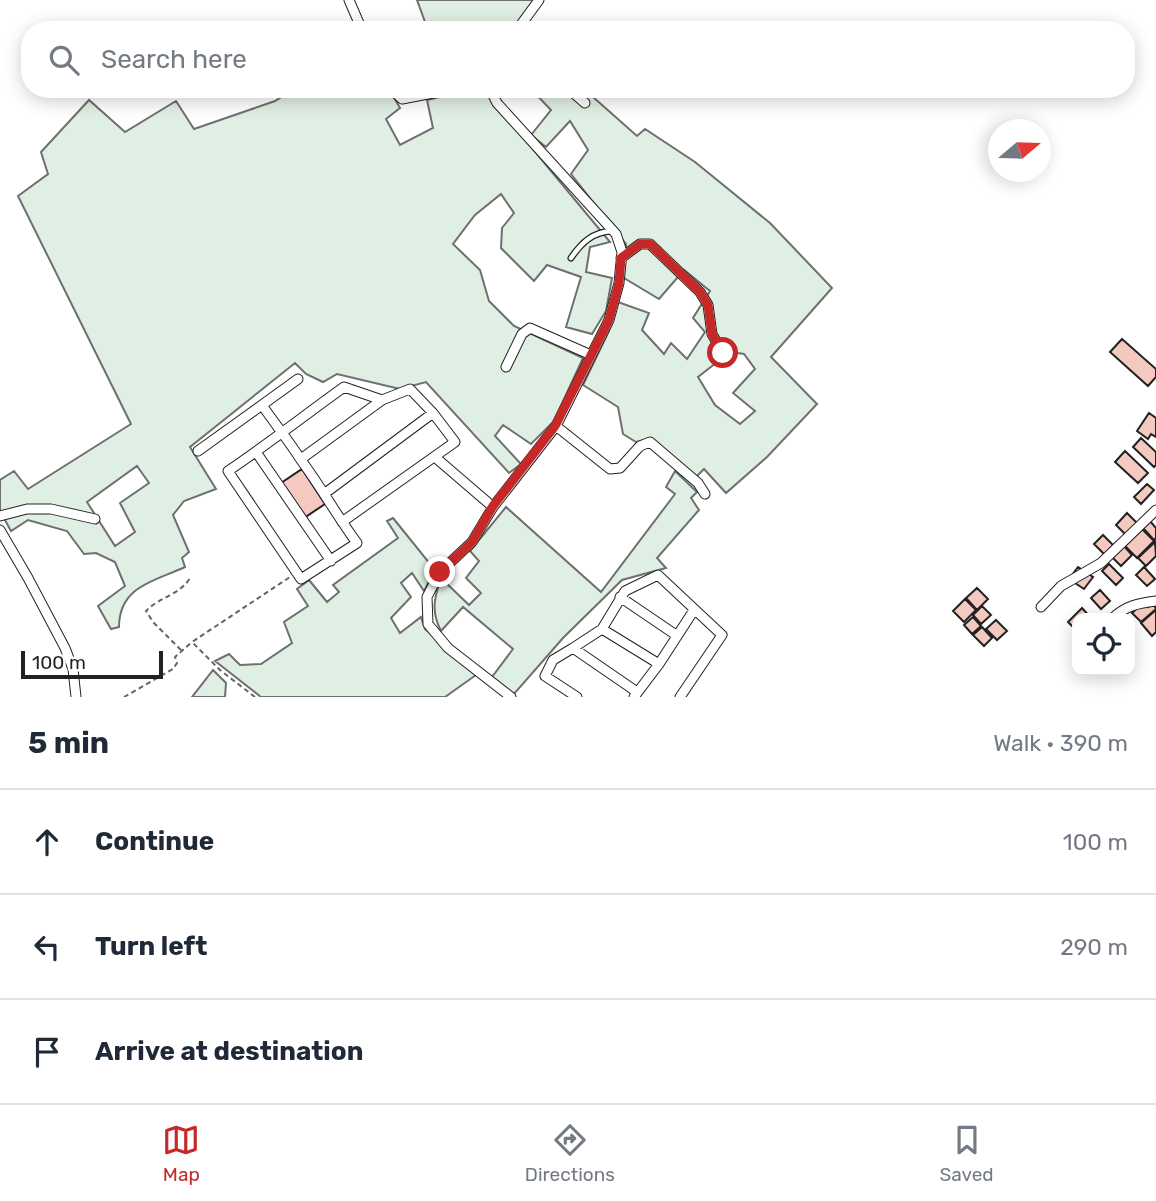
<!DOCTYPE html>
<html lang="en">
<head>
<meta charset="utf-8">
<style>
  body { margin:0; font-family:Rubik,sans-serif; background:#f2f2f3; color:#1f2937 }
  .controls { position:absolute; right:21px; bottom:21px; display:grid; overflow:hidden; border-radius:14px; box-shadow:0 4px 18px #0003 }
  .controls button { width:63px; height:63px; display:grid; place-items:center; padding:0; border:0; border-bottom:2px solid #e0e1e3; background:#fff; color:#1f2937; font:35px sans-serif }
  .compass { position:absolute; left:988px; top:119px; width:63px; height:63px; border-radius:50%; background:#fff; box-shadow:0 4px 18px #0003; rotate:71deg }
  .scale { position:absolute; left:21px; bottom:18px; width:142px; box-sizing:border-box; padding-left:7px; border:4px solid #222; border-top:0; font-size:19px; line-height:24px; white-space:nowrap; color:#222; -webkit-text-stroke:5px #fff; paint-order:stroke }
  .stop { position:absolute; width:21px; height:21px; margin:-16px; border:5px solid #c62828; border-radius:50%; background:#fff }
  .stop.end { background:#c62828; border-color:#fff; box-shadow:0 2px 7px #0008 }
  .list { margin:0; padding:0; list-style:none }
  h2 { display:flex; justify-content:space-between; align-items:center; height:91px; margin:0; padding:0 28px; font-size:30px }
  h2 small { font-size:23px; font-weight:400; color:#747a83 }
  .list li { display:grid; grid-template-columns:46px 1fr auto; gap:21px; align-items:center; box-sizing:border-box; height:105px; padding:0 28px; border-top:2px solid #e0e1e3 }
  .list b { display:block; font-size:26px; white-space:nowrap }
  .list em { font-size:23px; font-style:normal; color:#747a83 }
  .icon { flex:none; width:38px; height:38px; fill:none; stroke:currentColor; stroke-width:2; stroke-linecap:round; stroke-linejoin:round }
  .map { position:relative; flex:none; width:1156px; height:697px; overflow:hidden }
  .search { position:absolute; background:#fff; box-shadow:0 4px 18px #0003; left:21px; right:21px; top:21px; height:77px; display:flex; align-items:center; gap:18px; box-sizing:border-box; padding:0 24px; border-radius:28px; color:#747a83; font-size:26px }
  .sheet { height:406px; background:#fff }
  nav { display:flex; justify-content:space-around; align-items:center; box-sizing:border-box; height:98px; border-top:2px solid #e0e1e3; background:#fff; font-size:19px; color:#747a83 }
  nav a { display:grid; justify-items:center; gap:4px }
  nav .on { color:#c62828 }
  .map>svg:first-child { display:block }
  .green { fill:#e0efe3; stroke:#6f6f6f; stroke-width:2; fill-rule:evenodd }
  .building { fill:#f3c9c0; stroke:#222; stroke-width:2 }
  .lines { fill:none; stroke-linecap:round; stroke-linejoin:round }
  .service-casing { stroke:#222; stroke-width:7 }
  .minor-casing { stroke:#222; stroke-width:11 }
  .path { stroke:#646464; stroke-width:2; stroke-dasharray:5 3.5; stroke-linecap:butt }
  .service { stroke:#fff; stroke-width:4.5 }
  .minor { stroke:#fff; stroke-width:9 }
  .route { stroke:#c62828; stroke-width:9 }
</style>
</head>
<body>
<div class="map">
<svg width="1156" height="697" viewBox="0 0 1156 697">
  <rect width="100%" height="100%" fill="#fff"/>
  <path class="green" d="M417,0H534L512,30H464L461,23L449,30H428Z
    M294,89H389L400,108L386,119L400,145L433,128L427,100L473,89H483L610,242L590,247L586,272L612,278L606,311L592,334L566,327L581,277L547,265L534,281L501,248L502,228L514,213L501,194L475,215L453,244L480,270L489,301L514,326L583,358L554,421L531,444L503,425L495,436L521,464L509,473L426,382L400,389L337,374L323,382L306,374L295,363L190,447L216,489L184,501L173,515L189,552L182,558L185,567C155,581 119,586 119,627L111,629L98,606L125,586L115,562L96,553L84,554L67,531L28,520L11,531L0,511V480L14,471L28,489L131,424L18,196L48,174L41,152L89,100L125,132L176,101L194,129L275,101ZM137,466L149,483L120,503L135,532L115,546L87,502Z
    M531,89H584L637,136L645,129L695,162L770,223L832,288L771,357L817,404L767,457L726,493L704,469L695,478L647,439L636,442L623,434L618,407L583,385L609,331L618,302L649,313L642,330L664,354L671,343L687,359L705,332L693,318L710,291L684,270L659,299L624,278L626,244L571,174L588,150L570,121L546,147L531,135L551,110ZM730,352L744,354L755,369L733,393L755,411L740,424L715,405L698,377Z
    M675,471L697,492L691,498L699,510L657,558L666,568L622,580L563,638L514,694L492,677L513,649L463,607L441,631C431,612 434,598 441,578L469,605L481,593L466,578L479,561L470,551L506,507L601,592L675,494L666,487Z
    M393,518L435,570L424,591L412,573L401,583L411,597L391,618L400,633L421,617L425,629L476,675L445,697H261L215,661L229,654L240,665L261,664L292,643L284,622L308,606L297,589L309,580L327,602L339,592L333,585L398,538L387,521Z
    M213,670L226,683L225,697H192Z"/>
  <path class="building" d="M1122,339L1156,369V377L1148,386L1110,352Z
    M1149,413L1156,418V437L1151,434L1148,439L1137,431Z
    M1141,438L1156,452V465L1154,467L1133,447Z
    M1125,451L1148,473L1138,483L1115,462Z
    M302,469L325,504L304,518L281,483Z
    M1147,484L1154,490L1141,504L1134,497Z
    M1127,513L1139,525L1128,537L1116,525Z
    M1150,521L1156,528V538L1154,540L1143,528Z
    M1142,529L1154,541L1137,558L1125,546Z
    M1103,535L1115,547L1106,556L1094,544Z
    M1155,542L1156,556L1146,566L1138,558Z
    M1124,546L1132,555L1121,566L1112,557Z
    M1109,564L1123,578L1116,585L1102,571Z
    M1078,567L1093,577L1084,589L1069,579Z
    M1144,567L1155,579L1147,586L1136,575Z
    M977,588L988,599L977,610L966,598Z
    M1100,590L1110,601L1101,609L1091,598Z
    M965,599L976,610L964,622L953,611Z
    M1144,602L1148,607L1153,602L1156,609L1141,622L1132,613Z
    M982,606L991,615L981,624L973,615Z
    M1082,608L1091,618H1077V631L1068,622Z
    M1156,610V632L1152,636L1141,623Z
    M973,617L981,626L972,634L964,625Z
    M996,620L1007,631L997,640L986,629Z
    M982,627L992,638L984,646L973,635Z"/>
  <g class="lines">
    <defs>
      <path id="service" d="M571,258C582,242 593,232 612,231"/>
      <path id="minor" d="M349,0L362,30
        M517,30L539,0
        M391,89L402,99L454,89
        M490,89L497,103L616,234L622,252L619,283L609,320L556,426L493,507L472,542L440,572L427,597L428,624L448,648L511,697
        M569,89L585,103
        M621,258L640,244H650L700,292L708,305L712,334L723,353
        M506,367L522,334L530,328L591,355
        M298,379L262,405C275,424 289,441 301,460C321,487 337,516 357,543L301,579L228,471C268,444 305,415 344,387L382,400L410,389L433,413L455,442L342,522
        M556,426L610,469L620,468L640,446L650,442L698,483L705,494
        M198,451L262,405
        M256,452L331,561
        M436,458L493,507
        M301,459L382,400
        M324,494L433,413
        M0,516L27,509H51L95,519
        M0,530L28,578L65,648L73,669L76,697
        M620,597L676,635
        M1041,607L1061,586L1101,563L1156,510
        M1113,618C1125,606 1139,603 1156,601
        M602,629L659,664
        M573,648L602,629L625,591L658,575L722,635L680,697
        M577,697L545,676L553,660L573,648L637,692
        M634,697L659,664L694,610"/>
    </defs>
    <use href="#service" class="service-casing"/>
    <use href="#minor" class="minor-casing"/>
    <path class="path" d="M181,650L153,622L146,611C159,597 180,595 190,578
      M124,697L173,669L177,663L175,657L192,642
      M255,697L220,670L192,642L290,577"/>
    <use href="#service" class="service"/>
    <use href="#minor" class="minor"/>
  </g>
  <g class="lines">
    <path class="route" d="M440,572L472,542L493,506L555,426L609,320L619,283L621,258L640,244H650L700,292L708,305L712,334L723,353"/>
  </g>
</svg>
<div class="controls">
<button><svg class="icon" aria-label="locate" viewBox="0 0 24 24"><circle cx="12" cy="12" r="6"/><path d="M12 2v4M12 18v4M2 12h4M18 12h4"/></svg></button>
</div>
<svg class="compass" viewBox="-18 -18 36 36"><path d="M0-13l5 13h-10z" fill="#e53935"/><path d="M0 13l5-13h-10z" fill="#747a83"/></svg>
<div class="scale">100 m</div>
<div class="stop" style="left:723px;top:353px"></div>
<div class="stop end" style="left:440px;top:572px"></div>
<div class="search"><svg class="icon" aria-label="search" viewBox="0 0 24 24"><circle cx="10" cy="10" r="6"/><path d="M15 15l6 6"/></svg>Search here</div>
</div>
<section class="sheet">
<h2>5 min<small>Walk · 390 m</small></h2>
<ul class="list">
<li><svg class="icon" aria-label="ahead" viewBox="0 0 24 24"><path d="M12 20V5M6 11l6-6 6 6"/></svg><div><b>Continue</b></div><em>100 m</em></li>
<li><svg class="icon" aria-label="left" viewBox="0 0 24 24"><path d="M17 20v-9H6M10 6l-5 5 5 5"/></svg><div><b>Turn left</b></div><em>290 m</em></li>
<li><svg class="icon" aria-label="arrive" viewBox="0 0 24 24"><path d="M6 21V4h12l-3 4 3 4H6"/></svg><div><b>Arrive at destination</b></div></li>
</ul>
</section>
<nav>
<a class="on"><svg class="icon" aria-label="map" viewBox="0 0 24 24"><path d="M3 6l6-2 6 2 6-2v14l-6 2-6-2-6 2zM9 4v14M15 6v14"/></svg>Map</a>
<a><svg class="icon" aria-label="directions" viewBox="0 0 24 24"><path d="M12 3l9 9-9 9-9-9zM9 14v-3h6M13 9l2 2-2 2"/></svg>Directions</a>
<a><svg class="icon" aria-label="saved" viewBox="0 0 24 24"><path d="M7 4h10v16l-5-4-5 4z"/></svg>Saved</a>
</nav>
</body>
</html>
